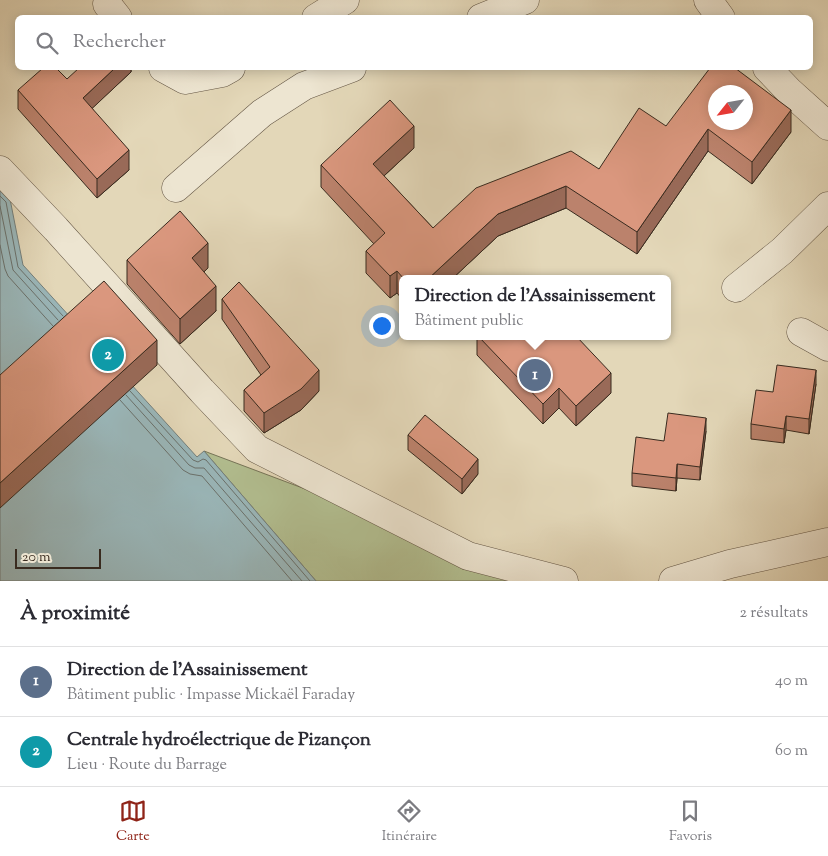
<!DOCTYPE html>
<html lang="fr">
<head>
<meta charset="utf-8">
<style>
  body { margin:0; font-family:"Sorts Mill Goudy",serif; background:#f7f7f7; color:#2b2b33 }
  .compass { position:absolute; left:708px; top:85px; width:45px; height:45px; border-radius:50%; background:#fff; box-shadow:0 2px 12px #0003; rotate:239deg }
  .scale { position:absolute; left:15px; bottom:12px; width:86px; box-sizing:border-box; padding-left:5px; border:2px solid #392b1f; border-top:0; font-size:14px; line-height:18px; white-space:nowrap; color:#392b1f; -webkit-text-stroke:4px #ede5d1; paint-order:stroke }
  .you { position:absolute; left:381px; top:325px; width:18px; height:18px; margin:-12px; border:4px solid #fff; border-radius:50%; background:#1a73e8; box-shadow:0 0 0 8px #1a73e833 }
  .badge { display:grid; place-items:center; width:32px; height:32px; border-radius:50%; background:#8f2418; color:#fff; font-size:16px; font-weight:700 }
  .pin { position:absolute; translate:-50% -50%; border:2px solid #fff; box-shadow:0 1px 5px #0006 }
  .popup { position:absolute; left:399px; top:275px; width:272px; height:65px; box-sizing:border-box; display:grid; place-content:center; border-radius:8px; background:#fff; filter:drop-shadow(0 1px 4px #0005); font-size:16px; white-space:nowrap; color:#7c7c81 }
  .popup b { font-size:19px; color:#2b2b33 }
  .popup::after { content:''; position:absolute; left:50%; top:100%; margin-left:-10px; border:10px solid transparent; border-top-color:#fff }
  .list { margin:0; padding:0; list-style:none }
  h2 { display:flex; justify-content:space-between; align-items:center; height:65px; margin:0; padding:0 20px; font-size:21px }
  h2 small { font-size:16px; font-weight:400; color:#7c7c81 }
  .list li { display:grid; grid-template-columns:32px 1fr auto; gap:15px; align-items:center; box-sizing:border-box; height:70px; padding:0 20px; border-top:1px solid #e1e1e2 }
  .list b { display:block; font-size:19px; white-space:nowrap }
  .list p { margin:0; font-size:16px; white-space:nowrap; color:#7c7c81 }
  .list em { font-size:16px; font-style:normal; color:#7c7c81 }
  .icon { flex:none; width:28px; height:28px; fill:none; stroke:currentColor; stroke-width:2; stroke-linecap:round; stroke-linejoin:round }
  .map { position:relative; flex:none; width:828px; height:581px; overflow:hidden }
  .search { position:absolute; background:#fff; box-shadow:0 2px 12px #0003; left:15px; right:15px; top:15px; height:55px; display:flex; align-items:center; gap:12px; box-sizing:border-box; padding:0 18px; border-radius:8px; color:#7c7c81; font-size:19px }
  .sheet { height:205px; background:#fff }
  nav { display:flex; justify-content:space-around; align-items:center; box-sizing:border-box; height:70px; border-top:1px solid #e1e1e2; background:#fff; font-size:14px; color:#7c7c81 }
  nav a { display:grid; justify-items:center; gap:2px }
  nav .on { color:#8f2418 }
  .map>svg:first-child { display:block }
  .green { fill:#b2be90; stroke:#767458 }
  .water { fill:#9ab7ba; stroke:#737f7c }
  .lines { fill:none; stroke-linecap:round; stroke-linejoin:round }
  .shore { stroke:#6a716c; stroke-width:1 }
  .minor-casing { stroke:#645645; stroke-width:29 }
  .minor { stroke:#ede5d1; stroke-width:28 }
  .wall { fill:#bb826c; stroke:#392b1f }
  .shaded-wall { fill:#996a58; stroke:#392b1f }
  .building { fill:#da977e; stroke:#392b1f; fill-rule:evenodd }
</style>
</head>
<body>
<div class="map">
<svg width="828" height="581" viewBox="0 0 828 581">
  <rect width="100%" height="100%" fill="#e3d7b8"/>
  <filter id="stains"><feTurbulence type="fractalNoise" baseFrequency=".004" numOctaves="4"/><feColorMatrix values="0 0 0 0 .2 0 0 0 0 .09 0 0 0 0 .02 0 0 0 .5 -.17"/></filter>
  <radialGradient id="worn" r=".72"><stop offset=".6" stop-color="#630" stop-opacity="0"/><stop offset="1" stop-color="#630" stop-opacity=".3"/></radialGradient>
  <path class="green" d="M204,451L425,534L571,581H316Z"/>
  <path class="water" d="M0,188L10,199L23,265L197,457L204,451L316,581H0Z"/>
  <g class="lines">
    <path class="shore" d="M0,196L6,202L18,267L63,316
      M0,206L13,270L58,320
      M0,245L5,269L8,276L53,326
      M130,391L193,460L198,462L203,459L206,460L310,581
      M126,395L189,465L195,468H204L302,581
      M120,400L183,470L190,474L202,476L292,581"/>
    <defs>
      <path id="minor" d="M708,0L721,18
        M107,4L118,18
        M316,18L345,0
        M481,18L525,0
        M163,68L185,80L222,73L231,68
        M767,68L789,91L828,126
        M0,170L56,229L202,391L257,449L468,556L564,581
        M176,188L262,113L304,86L352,68
        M736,288L782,251L828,206
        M801,332L828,347
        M673,581L730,564L828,542"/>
    </defs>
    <use href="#minor" class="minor-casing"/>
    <use href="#minor" class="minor"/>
  </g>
  <path class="wall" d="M131,68V72L92,108L129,170L97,198L18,109V90L67,79Z
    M666,126L791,132L752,184L708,151L637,254L566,208L498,236L452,279H402V299L397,293L390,298L366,273V251L374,244L321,187V165L414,148L384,176L433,228L599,169Z
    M127,260L208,268L204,272L216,311L180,344L127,284Z
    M222,299L319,391L301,410L264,433L244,411V390L261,375L222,319Z
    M477,336H541L611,393L576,426L559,408L543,424L477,355Z
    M816,384L809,434L786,430L784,443L751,439V424L773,392Z
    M706,431L700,480L677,478L676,491L632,486V473L664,441Z
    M408,435L478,474L462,494L408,450Z"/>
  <path class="shaded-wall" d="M115,68H131V72L83,117V98Z
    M791,110V132L752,184V162Z
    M414,126V148L373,186V164Z
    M708,129V151L637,254V232Z
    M129,150V170L97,198V179Z
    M566,186V208L498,236L452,279H428L498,214Z
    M208,243V268L192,283V258Z
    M397,271V293L390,298V276Z
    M216,286V311L180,344V319Z
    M157,340V365L0,508V483Z
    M319,370V391L301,410L264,433V413Z
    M816,370V384L809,434V419Z
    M611,373V393L576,426V406Z
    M559,388V408L543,424V404Z
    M786,416V430L784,443V429Z
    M706,418V431L700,480V467Z
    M478,459V474L462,494V479Z
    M677,464V478L676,491V478Z"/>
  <path class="building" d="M43,68H56L67,79L79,68H115L83,98L129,150L97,179L18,90Z
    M710,68H735L791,110L752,162L708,129L637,232L566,186L498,214L428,279H404L397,271L390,276L366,251L385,233L321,165L390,100L414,126L373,164L433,228L476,188L571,151L599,169L639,108L666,126ZM716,92H746V122H716Z
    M180,211L208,243L192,258L216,286L180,319L127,260Z
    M104,281L157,340L0,483V375Z
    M239,282L319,370L301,389L264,413L244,390L270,367L222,299Z
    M478,336H541L544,339L546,336H576L611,373L576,406L559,388L543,404Z
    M777,365L816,370L809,419L786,416L784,429L751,424L756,390L773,392Z
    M668,413L706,418L700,467L677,464L676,478L632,473L636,437L664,441Z
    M425,415L478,459L462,479L408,435Z"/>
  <rect width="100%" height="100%" filter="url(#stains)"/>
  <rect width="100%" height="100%" fill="url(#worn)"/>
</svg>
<svg class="compass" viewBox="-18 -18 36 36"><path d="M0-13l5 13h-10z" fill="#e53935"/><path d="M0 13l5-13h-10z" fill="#7c7c81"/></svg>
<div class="scale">20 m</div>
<div class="you"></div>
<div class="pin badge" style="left:535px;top:375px;background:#5c6f8a">1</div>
<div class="popup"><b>Direction de l'Assainissement</b>Bâtiment public</div>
<div class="pin badge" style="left:108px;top:355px;background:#0f9aa8">2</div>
<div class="search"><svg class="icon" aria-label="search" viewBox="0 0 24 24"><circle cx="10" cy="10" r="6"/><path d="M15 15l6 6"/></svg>Rechercher</div>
</div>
<section class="sheet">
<h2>À proximité<small>2 résultats</small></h2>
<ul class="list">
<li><span class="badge" style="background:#5c6f8a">1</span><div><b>Direction de l'Assainissement</b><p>Bâtiment public · Impasse Mickaël Faraday</p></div><em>40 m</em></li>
<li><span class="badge" style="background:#0f9aa8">2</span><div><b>Centrale hydroélectrique de Pizançon</b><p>Lieu · Route du Barrage</p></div><em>60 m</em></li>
</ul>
</section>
<nav>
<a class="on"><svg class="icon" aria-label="map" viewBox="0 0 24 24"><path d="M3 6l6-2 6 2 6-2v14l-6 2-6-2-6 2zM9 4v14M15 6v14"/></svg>Carte</a>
<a><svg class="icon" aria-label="directions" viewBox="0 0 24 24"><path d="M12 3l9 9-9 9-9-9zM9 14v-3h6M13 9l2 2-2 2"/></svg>Itinéraire</a>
<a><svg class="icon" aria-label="saved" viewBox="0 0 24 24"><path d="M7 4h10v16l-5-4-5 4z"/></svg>Favoris</a>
</nav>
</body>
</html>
